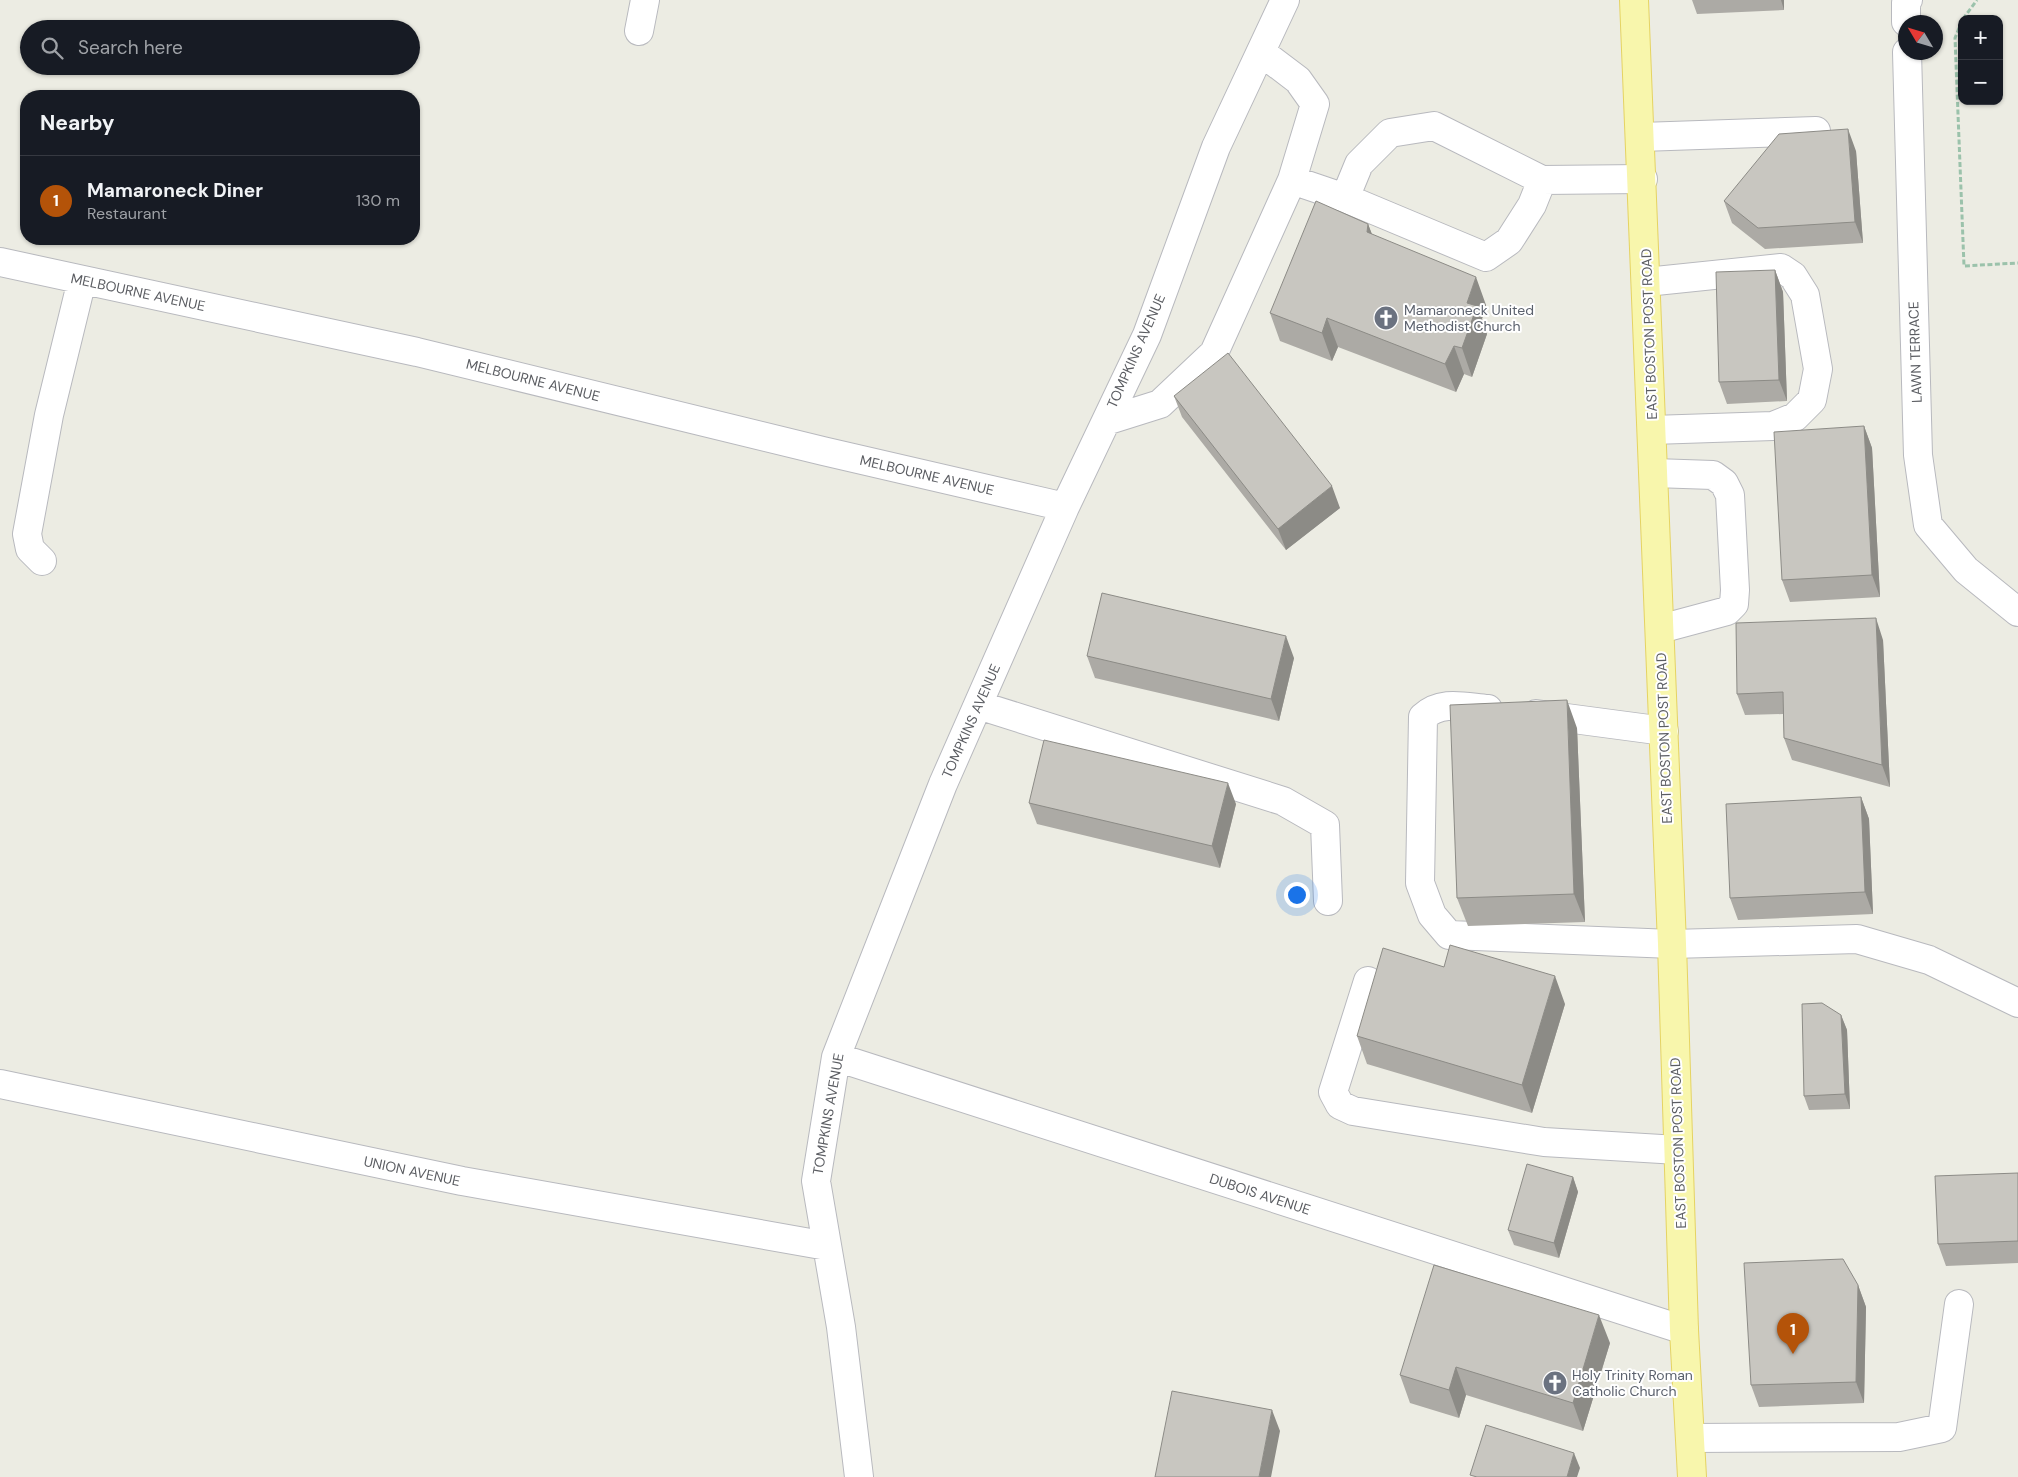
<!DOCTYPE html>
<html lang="en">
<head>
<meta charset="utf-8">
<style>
  body { margin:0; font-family:"DM Sans",sans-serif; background:#20242c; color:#f1f3f6 }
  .controls { position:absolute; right:15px; top:15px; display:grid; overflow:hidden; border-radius:10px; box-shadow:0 1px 4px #0004 }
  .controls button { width:45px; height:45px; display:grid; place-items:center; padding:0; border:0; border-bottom:1px solid #363941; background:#171b24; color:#f1f3f6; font:25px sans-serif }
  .compass { position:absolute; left:1898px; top:15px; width:45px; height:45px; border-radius:50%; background:#171b24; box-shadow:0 1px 4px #0004; rotate:308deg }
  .you { position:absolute; left:1296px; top:894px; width:18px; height:18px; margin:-12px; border:4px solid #fff; border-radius:50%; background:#1a73e8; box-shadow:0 0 0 8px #1a73e833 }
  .badge { display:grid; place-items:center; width:32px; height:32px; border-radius:50%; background:#b45309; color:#fff; font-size:16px; font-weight:700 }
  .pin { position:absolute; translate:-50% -41px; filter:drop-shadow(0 1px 2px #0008) }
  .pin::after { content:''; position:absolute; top:26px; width:18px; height:15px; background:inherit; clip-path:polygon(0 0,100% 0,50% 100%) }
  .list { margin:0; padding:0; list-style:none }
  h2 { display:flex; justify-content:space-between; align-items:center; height:65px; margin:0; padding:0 20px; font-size:21px }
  h2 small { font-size:16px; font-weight:400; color:#9ea1a6 }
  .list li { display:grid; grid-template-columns:32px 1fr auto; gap:15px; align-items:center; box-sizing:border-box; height:90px; padding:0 20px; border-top:1px solid #363941 }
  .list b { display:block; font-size:19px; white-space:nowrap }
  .list p { margin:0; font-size:16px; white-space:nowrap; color:#9ea1a6 }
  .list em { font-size:16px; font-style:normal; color:#9ea1a6 }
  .icon { flex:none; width:28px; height:28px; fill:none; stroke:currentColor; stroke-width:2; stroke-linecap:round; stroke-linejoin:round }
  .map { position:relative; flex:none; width:2018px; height:1477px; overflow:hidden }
  .search { position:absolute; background:#171b24; box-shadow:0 1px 4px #0004; left:20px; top:20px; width:400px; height:55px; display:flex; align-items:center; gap:12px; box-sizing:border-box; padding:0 18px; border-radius:28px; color:#9ea1a6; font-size:19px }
  .panel { position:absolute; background:#171b24; box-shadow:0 1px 4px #0004; left:20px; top:90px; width:400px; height:155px; border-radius:20px }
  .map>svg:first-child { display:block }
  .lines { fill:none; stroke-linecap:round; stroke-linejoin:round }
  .minor-casing { stroke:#b8b9be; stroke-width:30 }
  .major-casing { stroke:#e5d362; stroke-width:30 }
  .path { stroke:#9bc2ab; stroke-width:3; stroke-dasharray:5 2.5; stroke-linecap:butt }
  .minor { stroke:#fff; stroke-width:28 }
  .major { stroke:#f8f6ac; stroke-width:28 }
  .wall { fill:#acaaa5 }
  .shaded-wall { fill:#8c8b86 }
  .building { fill:#c8c6c0; stroke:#8c8b86 }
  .labels { text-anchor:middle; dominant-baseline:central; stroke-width:4; stroke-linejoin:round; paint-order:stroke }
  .street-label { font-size:14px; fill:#5b5d62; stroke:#fff }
  .worship-label { font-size:14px; fill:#5b616d; stroke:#fff; text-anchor:start }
</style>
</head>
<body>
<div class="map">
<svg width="2018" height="1477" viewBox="0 0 2018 1477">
  <rect width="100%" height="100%" fill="#ecece3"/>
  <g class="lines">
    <defs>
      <path id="minor" d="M1906,22V3L1908,0
        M639,31L645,0
        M1261,52L1298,80L1315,104L1292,180
        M1907,52L1918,455L1928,525L1966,570L2018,612
        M1641,137L1816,131
        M1542,180L1532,205L1509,241L1486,257L1345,198L1359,164L1390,133L1434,126L1542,180L1643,179
        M0,262L417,352L823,451L1065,507
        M1646,282L1781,268L1793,276L1805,295L1818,369L1812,400L1795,417L1773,426L1652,430
        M1106,421L1160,404L1214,353L1292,180L1345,198
        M1654,473L1713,475L1724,483L1730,495L1735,590L1734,604L1727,611L1660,629
        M42,561L30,549L27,534L49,415L82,280
        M978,705L1283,801L1325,825L1328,901
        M1488,709C1464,707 1441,700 1423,717L1420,883L1432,915L1449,935L1672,944L1857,939L1929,960L2018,1003
        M1536,714L1664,731
        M1368,981L1333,1092L1340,1105L1353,1111L1544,1142L1678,1150
        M836,1057L1684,1330
        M0,1084L462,1181L827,1246
        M1691,1438L1899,1437L1942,1428L1959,1304
        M859,1477L841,1327L816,1181L836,1057L943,784L1065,507L1147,335L1216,147L1285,0"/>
      <path id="major" d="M1634,0L1672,944L1684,1330L1692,1477"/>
    </defs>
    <use href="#minor" class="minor-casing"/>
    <use href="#major" class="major-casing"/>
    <path class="path" d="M1963,19L1977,0
      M1962,21L1955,38L1964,266L2018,263"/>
    <use href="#minor" class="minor"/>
    <use href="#major" class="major"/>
  </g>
  <path class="wall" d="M1692,0H1784V10L1697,14Z
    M1856,151L1863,243L1765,249L1732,223L1724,201Z
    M1368,224L1372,235L1486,305L1482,319L1487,334L1472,377L1464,374L1456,392L1338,347L1332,361L1280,341L1270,313Z
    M1775,270L1783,292L1787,401L1727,404L1719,382Z
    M1174,396L1340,508L1286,550L1182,417Z
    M1864,426L1872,448L1880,597L1790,602L1782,580Z
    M1883,640L1890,787L1792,760L1784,738L1783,714L1745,715L1737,694Z
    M1087,656L1294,658L1279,721L1095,678Z
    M1577,728L1585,922L1468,926L1457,898Z
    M1861,797L1869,819L1873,914L1738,920L1730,898Z
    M1029,803L1236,804L1220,868L1037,824Z
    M1565,1004L1532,1113L1367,1064L1357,1036Z
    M1841,1015L1847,1030L1850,1109L1809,1110L1804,1096Z
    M2018,1173V1263L1946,1266L1938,1244Z
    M1573,1177L1578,1192L1559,1258L1514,1245L1508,1230Z
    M1858,1285L1866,1307L1864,1403L1759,1407L1751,1385Z
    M1610,1343L1583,1431L1466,1395L1459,1418L1410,1403L1400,1375Z"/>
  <path class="shaded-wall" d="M1781,0H1784V10Z
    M1848,129L1856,151L1863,243L1855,222Z
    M1368,224L1379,252L1367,232Z
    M1775,270L1783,292L1787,401L1779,380Z
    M1476,277L1486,305L1482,319L1487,334L1472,377L1462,348L1467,303Z
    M1327,318L1338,347L1332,361L1322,333Z
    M1454,346L1464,374L1456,392L1445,364Z
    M1864,426L1872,448L1880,597L1872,575Z
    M1332,486L1340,508L1286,550L1278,529Z
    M1876,618L1883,640L1890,787L1882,765Z
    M1286,636L1294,658L1279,721L1271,699Z
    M1567,700L1577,728L1585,922L1574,894Z
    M1228,783L1236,804L1220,868L1212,846Z
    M1861,797L1869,819L1873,914L1865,892Z
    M1555,976L1565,1004L1532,1113L1522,1085Z
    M1841,1015L1847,1030L1850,1109L1845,1094Z
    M1573,1177L1578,1192L1559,1258L1554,1243Z
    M1858,1285L1866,1307L1864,1403L1856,1382Z
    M1599,1315L1610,1343L1583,1431L1573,1403Z
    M1456,1367L1466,1395L1459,1418L1449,1390Z
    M1272,1410L1280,1431L1271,1477H1259Z
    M1574,1453L1580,1468L1577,1477H1567Z"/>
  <path class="building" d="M1848,129L1855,222L1758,228L1724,201L1779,134Z
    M1316,201L1368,224L1367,232L1476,277L1467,303L1477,306L1462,348L1454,346L1445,364L1327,318L1322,333L1270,313Z
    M1775,270L1779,380L1719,382L1716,272Z
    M1228,353L1332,486L1278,529L1174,396Z
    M1864,426L1872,575L1782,580L1774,432Z
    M1102,593L1286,636L1271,699L1087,656Z
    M1876,618L1882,765L1784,738L1783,692L1737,694L1736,623Z
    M1567,700L1574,894L1457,898L1450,705Z
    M1044,740L1228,783L1212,846L1029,803Z
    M1861,797L1865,892L1730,898L1726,804Z
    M1450,945L1555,976L1522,1085L1357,1036L1383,948L1444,967Z
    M1822,1003L1841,1015L1845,1094L1804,1096L1802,1004Z
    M1527,1164L1573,1177L1554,1243L1508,1230Z
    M2018,1173V1241L1938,1244L1935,1176Z
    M1843,1259L1858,1285L1856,1382L1751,1385L1744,1263Z
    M1434,1265L1599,1315L1573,1403L1456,1367L1449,1390L1400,1375Z
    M1172,1391L1272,1410L1259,1477H1155Z
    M1486,1425L1574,1453L1567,1477H1477L1470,1475Z"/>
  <defs>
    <symbol id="church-disc" viewBox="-11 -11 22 22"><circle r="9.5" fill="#6b7280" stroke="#fff"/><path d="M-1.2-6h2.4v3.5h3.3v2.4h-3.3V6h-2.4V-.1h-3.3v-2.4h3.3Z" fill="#fff"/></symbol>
  </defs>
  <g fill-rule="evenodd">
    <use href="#church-disc" x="1372" y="304" width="28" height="28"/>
    <use href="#church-disc" x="1541" y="1369" width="28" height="28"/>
  </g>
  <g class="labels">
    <g class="street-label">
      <text transform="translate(138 292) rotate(12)">MELBOURNE AVENUE</text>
      <text transform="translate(1649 334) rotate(-92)">EAST BOSTON POST ROAD</text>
      <text transform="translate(1136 351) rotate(-66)">TOMPKINS AVENUE</text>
      <text transform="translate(1915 352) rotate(-92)">LAWN TERRACE</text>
      <text transform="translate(533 380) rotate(14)">MELBOURNE AVENUE</text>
      <text transform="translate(927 475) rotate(13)">MELBOURNE AVENUE</text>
      <text transform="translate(971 721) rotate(-66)">TOMPKINS AVENUE</text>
      <text transform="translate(1664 738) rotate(-92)">EAST BOSTON POST ROAD</text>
      <text transform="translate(828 1114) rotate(-80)">TOMPKINS AVENUE</text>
      <text transform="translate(1678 1143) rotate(-92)">EAST BOSTON POST ROAD</text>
      <text transform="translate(412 1171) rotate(12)">UNION AVENUE</text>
      <text transform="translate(1260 1194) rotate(18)">DUBOIS AVENUE</text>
    </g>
    <g class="worship-label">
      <text x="1404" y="310">Mamaroneck United<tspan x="1404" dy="16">Methodist Church</tspan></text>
      <text x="1572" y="1375">Holy Trinity Roman<tspan x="1572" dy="16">Catholic Church</tspan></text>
    </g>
  </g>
</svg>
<div class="controls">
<button>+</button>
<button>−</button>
</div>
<svg class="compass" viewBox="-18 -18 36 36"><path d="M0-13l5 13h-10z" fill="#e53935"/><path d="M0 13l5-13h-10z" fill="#9ea1a6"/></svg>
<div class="you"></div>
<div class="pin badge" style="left:1793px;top:1354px">1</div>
<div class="search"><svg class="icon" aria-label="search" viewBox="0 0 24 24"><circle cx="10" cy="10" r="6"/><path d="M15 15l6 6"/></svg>Search here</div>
<section class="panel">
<h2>Nearby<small></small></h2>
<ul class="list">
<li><span class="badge">1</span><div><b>Mamaroneck Diner</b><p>Restaurant</p></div><em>130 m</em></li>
</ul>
</section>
</div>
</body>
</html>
